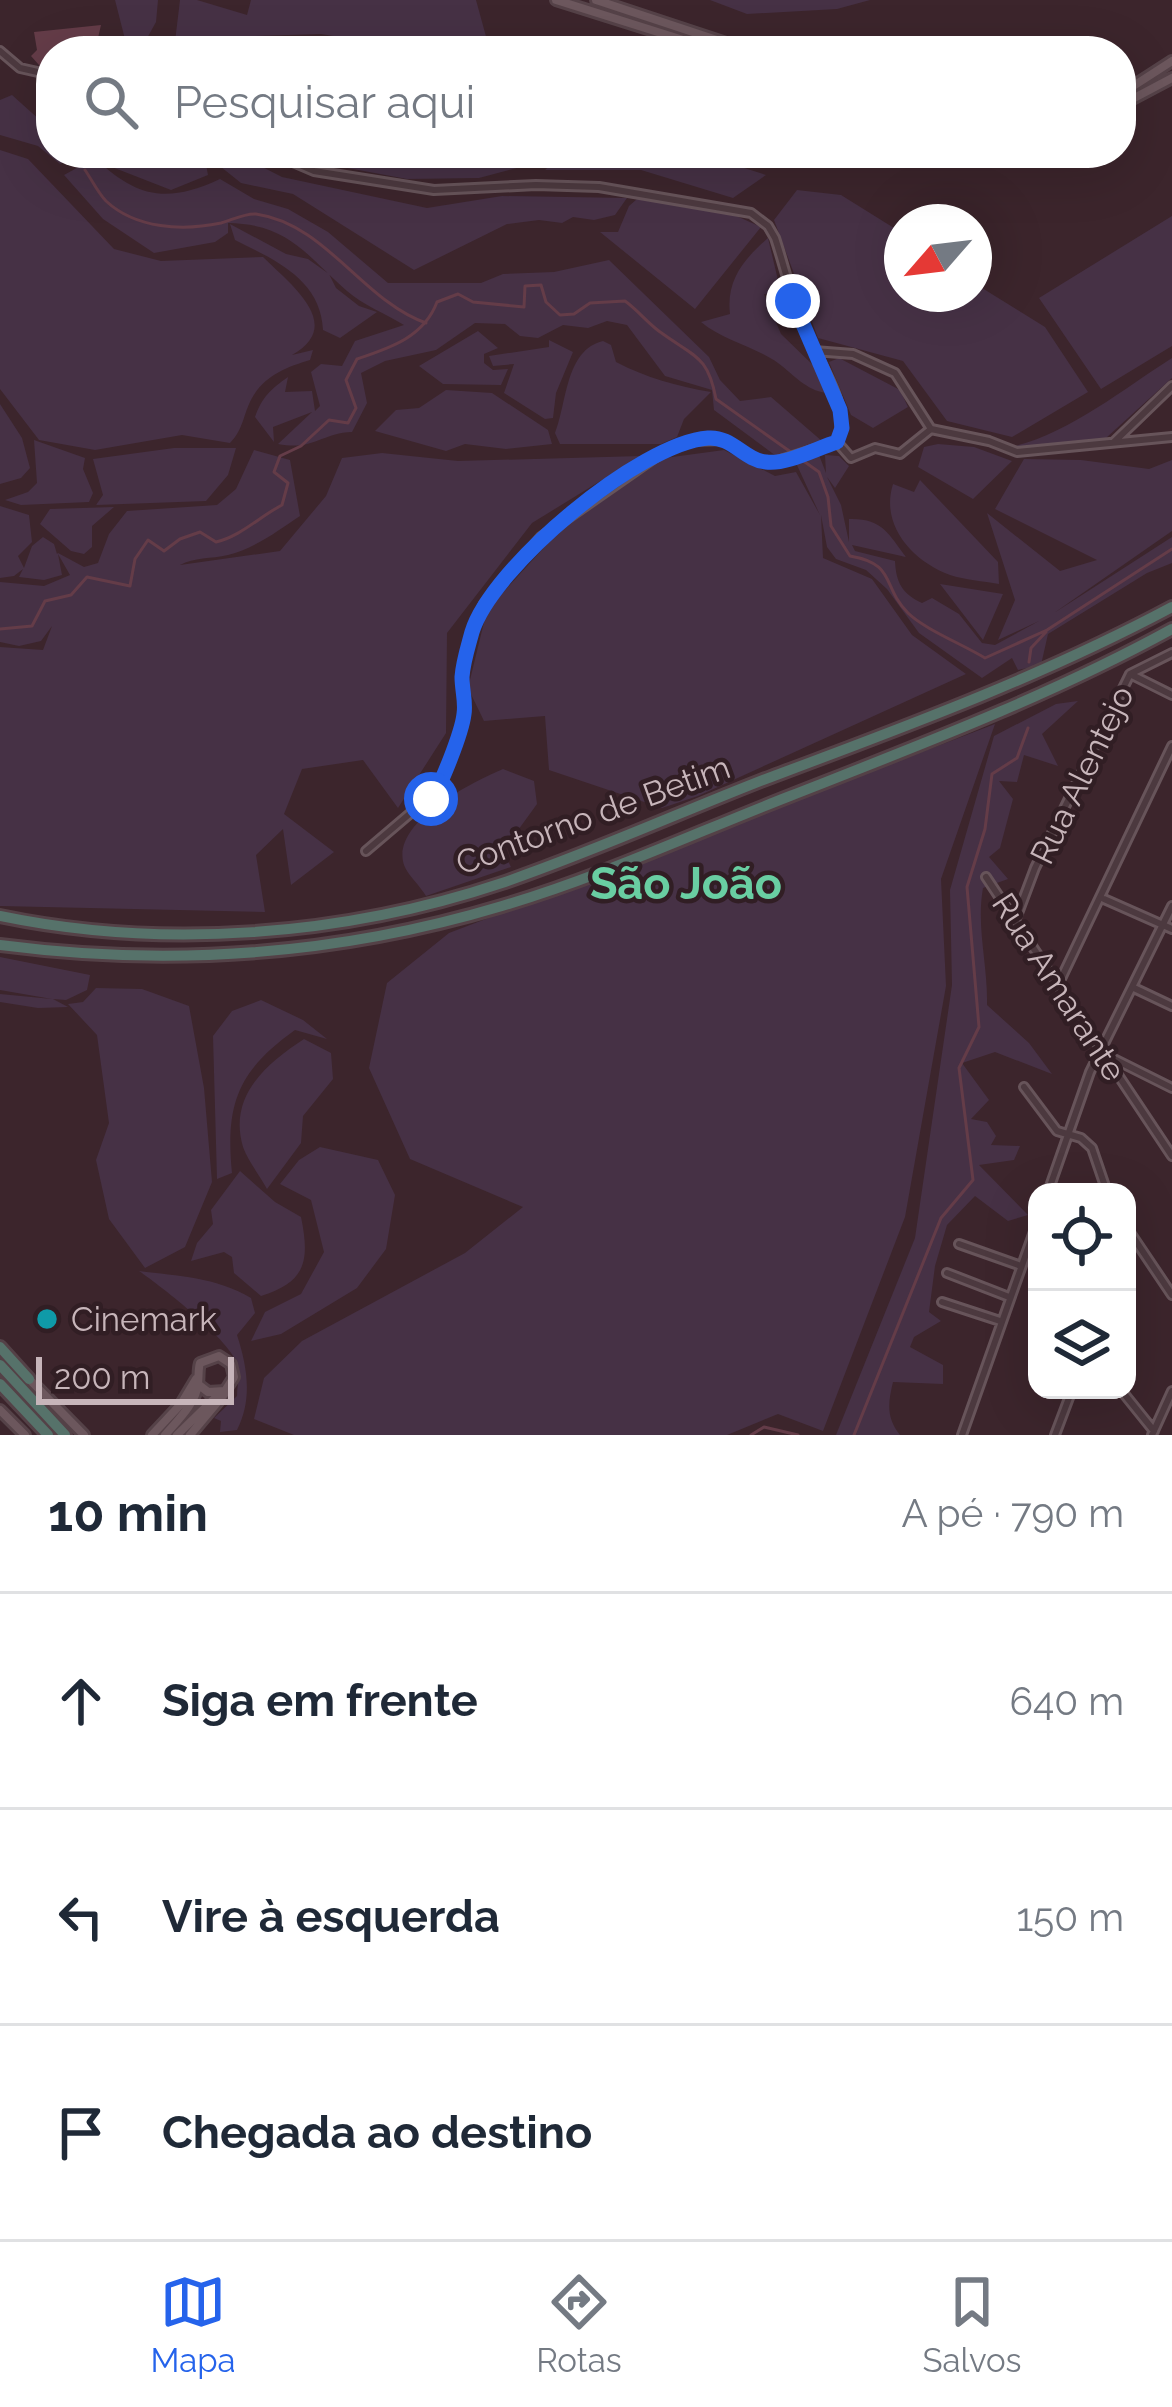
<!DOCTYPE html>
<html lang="pt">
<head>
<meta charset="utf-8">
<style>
  body { margin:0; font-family:Raleway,sans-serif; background:#f2f2f3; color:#1f2937 }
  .controls { position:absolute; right:36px; bottom:36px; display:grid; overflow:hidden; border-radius:24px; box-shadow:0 12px 48px #0002 }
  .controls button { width:108px; height:108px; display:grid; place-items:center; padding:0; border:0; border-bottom:3px solid #e0e1e3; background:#fff; color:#1f2937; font:60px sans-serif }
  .compass { position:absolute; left:884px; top:204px; width:108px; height:108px; border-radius:50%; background:#fff; box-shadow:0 12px 48px #0002; rotate:242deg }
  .scale { position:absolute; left:36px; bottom:30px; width:198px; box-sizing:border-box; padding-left:12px; border:6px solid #c7b5ba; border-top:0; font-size:33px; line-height:42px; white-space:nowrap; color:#c7b5ba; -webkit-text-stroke:9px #311e24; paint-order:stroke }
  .stop { position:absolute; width:36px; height:36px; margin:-27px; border:9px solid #2563eb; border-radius:50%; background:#fff }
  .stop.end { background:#2563eb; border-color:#fff; box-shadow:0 3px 12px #0008 }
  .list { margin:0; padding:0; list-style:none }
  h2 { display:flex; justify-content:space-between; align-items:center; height:156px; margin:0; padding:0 48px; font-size:51px }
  h2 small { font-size:39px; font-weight:400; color:#747a83 }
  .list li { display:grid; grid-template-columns:78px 1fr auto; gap:36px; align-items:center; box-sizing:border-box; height:216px; padding:0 48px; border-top:3px solid #e0e1e3 }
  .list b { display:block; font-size:45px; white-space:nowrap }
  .list em { font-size:39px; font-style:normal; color:#747a83 }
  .icon { flex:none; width:66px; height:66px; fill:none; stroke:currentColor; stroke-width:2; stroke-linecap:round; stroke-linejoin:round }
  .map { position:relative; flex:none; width:1172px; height:1435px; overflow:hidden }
  .search { position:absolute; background:#fff; box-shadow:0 12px 48px #0002; left:36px; right:36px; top:36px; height:132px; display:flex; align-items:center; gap:30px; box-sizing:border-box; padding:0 42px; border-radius:48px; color:#747a83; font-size:45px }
  .sheet { height:804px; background:#fff }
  nav { display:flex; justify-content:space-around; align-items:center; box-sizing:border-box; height:168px; border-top:3px solid #e0e1e3; background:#fff; font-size:33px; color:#747a83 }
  nav a { display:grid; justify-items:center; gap:6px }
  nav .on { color:#2563eb }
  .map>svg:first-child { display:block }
  .green { fill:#463145 }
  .water { fill:#643c48 }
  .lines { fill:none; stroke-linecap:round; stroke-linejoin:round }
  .stream { stroke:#643c48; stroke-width:3 }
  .minor-casing { stroke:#67545a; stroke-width:12 }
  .major-casing { stroke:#554248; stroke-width:14 }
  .highway-casing { stroke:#544147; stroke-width:16 }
  .minor { stroke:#4c393f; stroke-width:6 }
  .major { stroke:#6c575d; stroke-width:8 }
  .highway { stroke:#56726a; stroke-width:10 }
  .route { stroke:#2563eb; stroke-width:15 }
  .culture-dot { fill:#0f9aa8; stroke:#311e24; stroke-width:4.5 }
  .labels { text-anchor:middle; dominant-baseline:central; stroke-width:9; stroke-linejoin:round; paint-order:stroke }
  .street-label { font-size:33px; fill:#c7b5ba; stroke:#311e24 }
  .poi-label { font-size:33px; fill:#c7b5ba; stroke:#311e24; text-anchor:start }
  .district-label { font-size:45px; font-weight:bold; fill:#69cea2; stroke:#311e24 }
</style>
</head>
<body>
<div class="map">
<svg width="1172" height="1435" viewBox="0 0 1172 1435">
  <rect width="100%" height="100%" fill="#3c252c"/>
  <path class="green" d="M115,0H158L156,22L140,51H128Z
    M180,0H197L247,15L251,0H476L490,51H426L321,34L256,36L174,50Z
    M710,0H870L837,9L747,14Z
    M12,95L51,130V153H81L60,164L38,146L0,135V100Z
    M0,150L28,159L114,249L161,261L263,257C290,284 346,325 292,355L313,350L310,360C287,367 265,375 252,398C243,414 244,429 230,443L182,435L95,450L39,440L0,389Z
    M101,153H214L205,159L208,175L171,190L112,167L98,156Z
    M289,153H557L551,159L479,178L407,179L299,159Z
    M564,153H697L766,175L733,198L641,170H545Z
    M243,157L282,177L427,208L502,196L627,198L615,215L594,220L573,217L562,223L539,220L507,224L414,270L293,194L241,183L211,159Z
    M95,158C138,199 168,203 220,179L254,199L288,209L328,232L388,283H481L503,274L554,272L609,260L709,357L720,380L740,401L771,397L823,442L776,456L714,410L712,390L665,376L627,325L607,321L588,328L563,325L538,338L520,336L505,324L475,323L436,350L385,361L361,373L367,403L352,432C321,433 314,451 278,444L312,412L273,427L274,442L255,417C262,397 271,389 288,377L285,392L312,391L315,411L320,406L311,372L321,364L342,366L355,341L404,325C386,314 363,305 347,291C306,255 289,224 228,223V233L215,242L154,253L103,219L64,175Z
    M797,190L841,195L902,233V294H974V283L1045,327L1088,392L1012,437L947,421L903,361L818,338L774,220Z
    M637,199L732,214L761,227L695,309L600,232H618L629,206Z
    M1172,216V346L1101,389L1039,298Z
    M230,224L286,254L308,259L329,274L336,288L359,306L377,312L340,338L323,330C321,279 273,259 235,240Z
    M768,238L782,297L764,294L781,334L816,368L826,393C806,390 794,375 778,363C754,346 724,341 701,322L730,314C726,280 744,259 768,238Z
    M478,331L498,348L484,354V363L493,370L508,369L501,385L443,384L419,366Z
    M549,340L573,352L556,393L553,418L545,419L504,393L514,364L493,366L489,356L549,347Z
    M603,341L611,345L616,362C647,378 676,386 711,392L684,419L677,437L661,444H560L555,433C567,404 565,350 603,341Z
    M839,358L900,390L908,407L873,428L851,415L829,362Z
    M1172,358V378L1106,438L1054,446H1015C1071,432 1123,389 1172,358Z
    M446,390L492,393L548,430L552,444L506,449L465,444L446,451L375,431L396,410L419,408Z
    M0,404L22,438L30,468L21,478L0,484Z
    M34,440L85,458L83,469L93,493L89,502L21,505L5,500L28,492L37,483Z
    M938,444L974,447L1012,461L973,499L918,467L924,447Z
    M174,448H236L228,475L206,501L96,505L103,495L93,459Z
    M254,450L290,460L300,516C279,530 254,549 228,555C211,559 194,557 180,565L280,551L326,496L342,458L382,453L458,461L641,456L532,523L447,633L446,733L398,808L363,760L302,769L284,814L334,852L291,885L283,829L256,855L265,912L0,906V647L43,650L52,626L41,641L19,646L0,642V582L44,586L70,575L58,554L62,575L44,580L19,577L23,569L14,576L0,578V506L29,515L32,542L18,556L24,568L32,546L43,537L54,544L57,554L58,553L84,567L98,563L109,534L127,511L217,505L236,489Z
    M724,450L775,476L796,472L820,515L796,463L819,455L826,473L825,455L839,456L849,466L835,488L827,477L841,505L849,542V519C882,518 888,533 906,557L852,545L855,551L895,561C896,582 902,594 922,603L932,598L959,614L982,643L995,645L1039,621L998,640L1015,600L987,513L1060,571L1097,560L995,509L1024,459L1081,460L1149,469L1172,460V531L1054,613L1172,537V563L1147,573L1048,634L1041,665L1018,670L1012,658L982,678L919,633L887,589L866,570L836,559L827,547L821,515L823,558L872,579L912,635L966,674L698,796L662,808L549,770L545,716L484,721L468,688L487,610L559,531L665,458Z
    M920,480L998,562L999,584C983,581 965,580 950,575C912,561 880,525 893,484L914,492Z
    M114,507L92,526V547L84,554L71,551L40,524L50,509Z
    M940,584L1003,594L983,640Z
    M1078,701L1042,734L1058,766L1024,755L1017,782L999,781L1013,799L1000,848L989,857L1008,879L983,888C976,927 988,965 987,1005L1029,1043L1052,1074L995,1052L962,1063L989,1100L971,1119L987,1122L996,1136L991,1145L1020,1146L1014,1160L979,1165L1028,1215L1008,1221L975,1196L947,1225L935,1266L929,1312L941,1321L914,1337L910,1347L943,1365V1384L893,1382C888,1403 886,1417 900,1435H836L915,1238L952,985L950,890L994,736L1056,704Z
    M995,724L941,879L946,986L905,1217L823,1431L778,1414L727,1435H294L254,1419L264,1378L302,1341L465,1253L523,1207L410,1159L369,1068L387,983L449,933Z
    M503,769L534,781L537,804L503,851L511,867L426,896C421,887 407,874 404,865C390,822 473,782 503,769Z
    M0,957L90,975L87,990L66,1000L53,999L68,1007L38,1008L0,1002V994L52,999L0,990Z
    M96,988L142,989L189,1006L204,1088L212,1182L185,1247L145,1268L109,1219L96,1160L109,1123L97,1035L68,1004L83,1002Z
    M261,1000L303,1020L327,1039L295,1030C239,1070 225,1103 232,1173L217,1179L213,1036L232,1011Z
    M304,1039L331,1053L333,1079L303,1116L301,1143L267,1189C260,1176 248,1161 243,1147C228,1096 266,1064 304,1039Z
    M320,1147L378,1160L395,1195L386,1249L357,1288L281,1334L251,1341L265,1312L301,1294L324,1252L311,1200L280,1184L299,1160Z
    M240,1171L275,1202L301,1217C310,1261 306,1282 261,1296L234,1273L232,1257L224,1252L191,1261L197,1243L213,1224L211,1210Z
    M139,1271C178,1276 216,1277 251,1298L255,1313L237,1335C247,1366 253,1399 237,1430L220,1432L221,1421L214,1418L237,1396C237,1387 240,1374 238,1366C231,1340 162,1287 139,1271Z"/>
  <path class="water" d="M101,25L95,51H51V67L39,65L31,56L37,50L34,32Z"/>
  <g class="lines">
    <path class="stream" d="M85,170C92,180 98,193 106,201C136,229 183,231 221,223C232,220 245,213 256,214C326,224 363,301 426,323
      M0,629L32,626L45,601L71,595L87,577L130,586L135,559L148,540L164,551L180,539L200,532L216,542C241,536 259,517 282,505L288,483L274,472L280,456L301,446L329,420L348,423L356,408L346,380L357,359C390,348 424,337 437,302L458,294L473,302L524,307L525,286L541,285L546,302L560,315L574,314L590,303L625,301C639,311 649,325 663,334C695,357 708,356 716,399L819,472L828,497L831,526L850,556C897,564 881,586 908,613C924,629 964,645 985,658L1047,630L1172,549
      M1029,662L1031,648L1046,632
      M751,1435L764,1427L798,1435
      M854,1435L941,1218L973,1180L959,1068L979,1027L967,887L985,829L992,774L1017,758L1028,728"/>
    <defs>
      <path id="minor" d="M0,51L20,68L51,75
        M272,153L314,171L434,190L536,185L599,187L751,213L768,226L775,238C784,265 790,292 800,319C813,357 853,401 837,442L771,463L756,459L725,440L689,441L663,452L541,537L484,604L474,627L462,672L464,720L440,788L366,851
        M814,351L853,354L895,373L931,429L989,441L1017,452L1172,437
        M837,442L851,458L875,448L900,454L931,429
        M1114,442L1172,386
        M1132,675L1172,695
        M986,877L1172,1156
        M1104,899L1172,929
        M1017,916L1035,868L1130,674L1172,653
        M1058,985L1172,746
        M1134,988L1172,1006
        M1106,1055L1172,1088
        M1024,1087L1057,1131L1081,1138L1092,1148L1107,1192
        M1048,1192L1090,1072L1172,906
        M1127,1228L1172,1295
        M959,1244L1021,1266
        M947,1273L1009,1297
        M942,1302L1000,1321
        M1121,1390L1154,1431
        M962,1435L1037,1223
        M1055,1435L1072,1390
        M1152,1435L1172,1391"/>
      <path id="major" d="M556,0L718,51
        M596,0L750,51
        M1121,94L1172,61
        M1121,105L1172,78
        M29,1379L84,1435
        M0,1410L25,1435
        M152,1435L181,1404L196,1379
        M165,1435C177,1421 197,1402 198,1383C199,1376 198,1369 200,1363L219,1356L231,1364L234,1377L225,1391L208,1392L199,1385
        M177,1435L219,1394
        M190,1435L227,1391"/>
      <path id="highway" d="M0,916C163,950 344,936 502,883C590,853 676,814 763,780C902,728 1041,677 1172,607
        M0,945C169,967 339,955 502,906C600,877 695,833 790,796C920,745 1050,696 1172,629
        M0,1347L29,1379
        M0,1365L65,1435
        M0,1384L48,1435"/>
    </defs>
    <use href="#minor" class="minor-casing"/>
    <use href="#major" class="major-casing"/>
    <use href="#highway" class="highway-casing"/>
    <use href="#minor" class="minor"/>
    <use href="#major" class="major"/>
    <use href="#highway" class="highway"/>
  </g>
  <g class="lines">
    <path class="route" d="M431,799C441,786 462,732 464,714C466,702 462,690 462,677C463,662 468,647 472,632C492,567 640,443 708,438C732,436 744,460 766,462C786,465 817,448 837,442L842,428L840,410L793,301"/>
  </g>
  <circle class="culture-dot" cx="47" cy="1319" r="12"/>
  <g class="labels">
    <g class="street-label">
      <text transform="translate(1082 775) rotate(-64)">Rua Alentejo</text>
      <text transform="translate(593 815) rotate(-20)">Contorno de Betim</text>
      <text transform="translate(1059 987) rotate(57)">Rua Amarante</text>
    </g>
    <g class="poi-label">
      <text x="71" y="1319">Cinemark</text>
    </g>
    <g class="district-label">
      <text x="686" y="883">São João</text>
    </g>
  </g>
</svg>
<div class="controls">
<button><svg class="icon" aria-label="locate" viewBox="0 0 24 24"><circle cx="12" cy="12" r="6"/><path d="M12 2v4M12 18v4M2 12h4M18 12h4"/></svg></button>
<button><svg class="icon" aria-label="layers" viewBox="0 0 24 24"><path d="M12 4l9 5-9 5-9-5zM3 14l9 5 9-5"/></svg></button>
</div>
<svg class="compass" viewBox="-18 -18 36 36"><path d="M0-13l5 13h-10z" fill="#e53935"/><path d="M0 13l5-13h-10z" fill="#747a83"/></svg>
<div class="scale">200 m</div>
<div class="stop" style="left:431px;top:799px"></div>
<div class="stop end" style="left:793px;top:301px"></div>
<div class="search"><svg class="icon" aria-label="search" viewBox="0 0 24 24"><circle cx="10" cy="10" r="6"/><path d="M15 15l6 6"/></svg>Pesquisar aqui</div>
</div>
<section class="sheet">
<h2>10 min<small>A pé · 790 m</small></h2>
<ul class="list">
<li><svg class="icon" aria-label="ahead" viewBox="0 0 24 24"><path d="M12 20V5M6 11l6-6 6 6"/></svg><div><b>Siga em frente</b></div><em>640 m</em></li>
<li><svg class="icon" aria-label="left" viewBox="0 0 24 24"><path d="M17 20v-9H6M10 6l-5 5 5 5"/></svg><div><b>Vire à esquerda</b></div><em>150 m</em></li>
<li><svg class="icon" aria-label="arrive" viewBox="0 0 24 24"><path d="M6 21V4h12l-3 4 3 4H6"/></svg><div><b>Chegada ao destino</b></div></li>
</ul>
</section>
<nav>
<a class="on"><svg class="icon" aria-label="map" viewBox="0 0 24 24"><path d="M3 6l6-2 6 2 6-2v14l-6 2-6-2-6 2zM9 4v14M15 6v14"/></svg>Mapa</a>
<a><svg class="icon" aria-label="directions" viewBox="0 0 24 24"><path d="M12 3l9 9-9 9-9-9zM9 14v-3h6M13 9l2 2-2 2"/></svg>Rotas</a>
<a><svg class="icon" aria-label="saved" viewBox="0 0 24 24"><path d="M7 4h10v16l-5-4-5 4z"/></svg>Salvos</a>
</nav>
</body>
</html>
